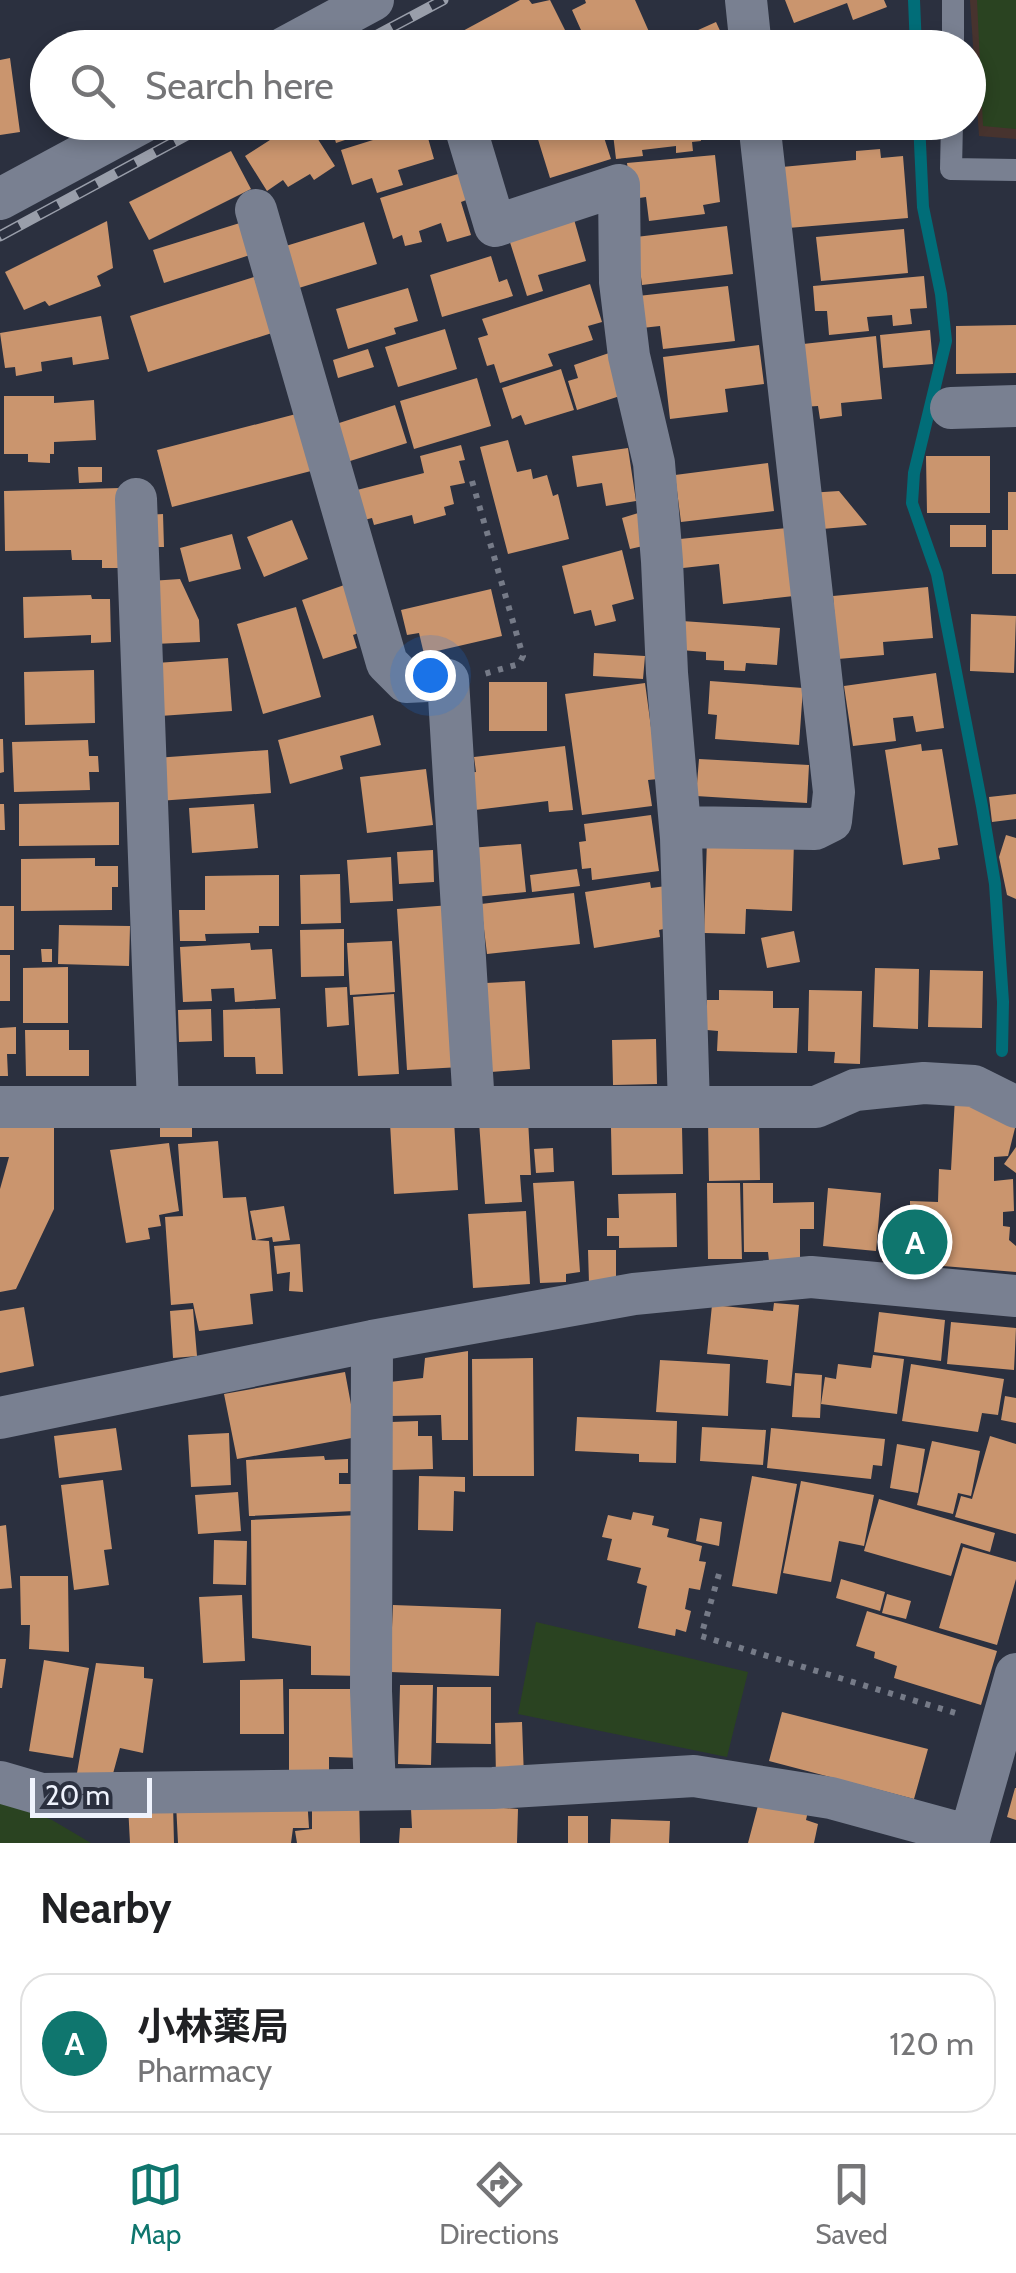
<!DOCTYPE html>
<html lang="en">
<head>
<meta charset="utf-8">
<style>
  body { margin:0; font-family:Cabin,"Noto Sans JP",sans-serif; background:#f2f2f2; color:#202124 }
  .scale { position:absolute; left:30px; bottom:25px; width:122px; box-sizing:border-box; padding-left:10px; border:5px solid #eff3fd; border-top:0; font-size:28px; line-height:35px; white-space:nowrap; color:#eff3fd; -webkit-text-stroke:8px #2b303f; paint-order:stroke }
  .you { position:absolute; left:430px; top:675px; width:35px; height:35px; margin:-25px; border:8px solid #fff; border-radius:50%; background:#1a73e8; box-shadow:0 0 0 15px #1a73e833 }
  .badge { display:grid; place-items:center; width:65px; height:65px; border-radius:50%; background:#0f766e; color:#fff; font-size:32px; font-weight:700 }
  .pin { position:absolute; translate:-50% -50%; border:5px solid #fff; box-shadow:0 2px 10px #0006 }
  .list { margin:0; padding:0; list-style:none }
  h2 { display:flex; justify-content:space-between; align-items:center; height:130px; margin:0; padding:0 40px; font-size:42px }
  h2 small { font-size:32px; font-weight:400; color:#757577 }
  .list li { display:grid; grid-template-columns:65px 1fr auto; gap:30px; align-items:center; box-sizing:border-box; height:140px; margin:0 20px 20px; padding:0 20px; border:2px solid #e0e0e0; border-radius:30px }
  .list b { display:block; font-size:38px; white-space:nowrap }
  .list p { margin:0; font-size:32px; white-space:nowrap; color:#757577 }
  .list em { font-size:32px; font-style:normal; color:#757577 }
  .icon { flex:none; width:55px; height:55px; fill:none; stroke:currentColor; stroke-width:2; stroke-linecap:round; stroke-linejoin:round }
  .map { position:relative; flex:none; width:1016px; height:1843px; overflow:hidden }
  .search { position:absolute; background:#fff; box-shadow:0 5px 15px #0003; left:30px; right:30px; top:30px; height:110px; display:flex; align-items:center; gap:25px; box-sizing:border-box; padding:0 35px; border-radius:55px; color:#757577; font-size:38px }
  .sheet { height:290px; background:#fff }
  nav { display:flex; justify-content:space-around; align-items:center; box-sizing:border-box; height:140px; border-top:2px solid #e0e0e0; background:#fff; font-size:28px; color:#757577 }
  nav a { display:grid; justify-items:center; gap:5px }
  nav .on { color:#0f766e }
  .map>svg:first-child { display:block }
  .education { fill:#47332e }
  .green { fill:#2a4321 }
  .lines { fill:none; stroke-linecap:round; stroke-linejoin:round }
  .stream { stroke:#016d78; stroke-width:12 }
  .building { fill:#ca956e }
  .path { stroke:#767b88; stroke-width:6; stroke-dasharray:5 8; stroke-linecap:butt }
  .service { stroke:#798091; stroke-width:22 }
  .minor { stroke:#798091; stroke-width:42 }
  .rail-casing { stroke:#999eaa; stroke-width:11 }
  .rail { stroke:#2b303f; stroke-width:8; stroke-dasharray:22; stroke-linecap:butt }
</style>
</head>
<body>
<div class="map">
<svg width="1016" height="1843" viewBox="0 0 1016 1843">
  <rect width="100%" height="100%" fill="#2b303f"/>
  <path class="education" d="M970,0H1016V139L979,136Z"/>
  <path class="green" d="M977,0H1016V129L983,126Z
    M536,1622L748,1672L727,1757L518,1714Z
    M0,1799L52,1820L91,1843H0Z"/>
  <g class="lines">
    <path class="stream" d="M914,0L916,48
      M919,122L923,207L941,294L946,341L914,473L912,503L937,574L982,806L995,884L1003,1002L1002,1051"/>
  </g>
  <path class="building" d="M520,0H529L532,4L550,0L572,44L564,48H450L446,40Z
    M585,0H635L650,34L630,43L627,36L600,48H589L572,10L586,3Z
    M785,0H884L887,7L853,20L847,3L794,23Z
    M716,22L728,48H658Z
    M876,37L879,48H847V47Z
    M10,58L20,132L0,135V60Z
    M298,122H307L335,166L314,180L310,174L288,187L283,180L267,191L245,156Z
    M330,122H369L372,131L336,143Z
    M481,122H535V123L486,138Z
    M571,122H599L611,159L550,178L536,133Z
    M618,122H711L713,132L700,133L701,141L692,142L693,151L676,153V146L642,150L643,156L616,159L613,134L619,133Z
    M424,124L434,159L398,170L403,185L377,193L372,178L352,185L341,150Z
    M880,149L881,158L903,156L908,218L788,228L782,167L856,160V151Z
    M231,151L251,189L149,240L129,202Z
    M715,155L720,202L703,205L705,214L649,221L646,197L632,199L627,163Z
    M461,173L469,199L461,202L471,235L447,242L441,223L419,231L422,242L405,246L402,235L393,239L380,198Z
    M573,216L586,261L538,275L543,291L527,296L508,236Z
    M107,221L113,268L97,276L101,286L49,306L45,301L24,310L5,272Z
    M243,222L253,254L164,283L153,250Z
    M364,222L377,264L289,291L276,249Z
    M727,226L733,274L642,285L636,237Z
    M904,229L908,273L821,281L816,237Z
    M491,256L499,282L507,279L513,296L442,317L430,275Z
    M924,276L927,308L910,309L912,324L893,326L892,315L867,317L869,331L829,335L827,311H815L813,286Z
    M254,277L272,333L148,372L130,316Z
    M590,284L602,322L588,326L593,340L548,354L553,366L500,383L494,364L487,366L478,338L488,335L482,319Z
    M728,286L735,341L663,349L660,326L642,328L638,296Z
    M408,288L418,321L394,328L396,334L348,349L336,309Z
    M101,316L109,359L73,365L72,357L41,362L42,371L16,376L15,367L5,368L0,333Z
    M1016,325V373L956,374V326Z
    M445,329L457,369L398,387L385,347Z
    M930,330L933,364L883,368L880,335Z
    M876,336L882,399L841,403L842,416L820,419L818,406L801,407L794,345Z
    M759,345L764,384L725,389L728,412L670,419L663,357Z
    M368,349L374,367L338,378L333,360Z
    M609,353L623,395L577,410L568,381L578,378L574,365Z
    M561,369L574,410L525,425L521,415L512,419L502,388Z
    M477,378L491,426L414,449L400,401Z
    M4,396H54V403L94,400L96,440L54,442V454H50V463L28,462V454H4Z
    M395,405L407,443L347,462L336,424Z
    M296,414L311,471L172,507L157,450Z
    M508,440L517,472L531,469L533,479L547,475L553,496L558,494L569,539L508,554L480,447Z
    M461,445L465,460L459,461L465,483L450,486L454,504L444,507L446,515L414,524L412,515L374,525L372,518L360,521L353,491L424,473L420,456Z
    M628,448L636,501L606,506L602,483L577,487L572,456Z
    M926,456H990V513H927Z
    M768,463L774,511L681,522L675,475Z
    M78,467H102V482L79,483Z
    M121,488L123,568H102V560H72L71,550L5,551L4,491Z
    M839,491L867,525L811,530L808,493Z
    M1008,492H1016V574H992V530H1008Z
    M648,510L652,544L630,549L622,518Z
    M163,514L164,547H146L145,515Z
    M292,520L308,559L264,577L247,537Z
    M950,525H986V547H950Z
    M787,528L794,596L723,604L719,564L683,568L680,539Z
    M232,534L241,569L189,582L180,548Z
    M622,550L634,599L612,605L616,621L595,626L591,610L574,614L562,566Z
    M180,579L199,620L200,642L154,644L150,581Z
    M347,584L364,631L353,635L357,648L323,659L302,600Z
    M928,587L933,638L883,642L884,655L838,659L833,596Z
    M491,589L502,636L424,654L419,633L407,635L401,610Z
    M91,595L92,599H110L111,642L91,643V635L24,638L23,597Z
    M296,607L321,697L263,714L237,624Z
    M971,614L1016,616L1014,673L970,671Z
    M682,621L780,628L777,665L746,663L745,671L724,670V661L706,660V652L680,650Z
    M594,653L645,656L643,679L593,676Z
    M228,658L232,711L160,716L156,663Z
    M94,670L95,723L25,725L24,672Z
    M936,673L944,728L916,732L913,716L893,718L896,741L853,746L844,686Z
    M710,681L803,688L799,745L715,739L717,715L708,714Z
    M489,682H547V731H489Z
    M645,683L658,779L648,780L652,806L582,815L565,694Z
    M373,715L381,745L340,756L343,769L290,784L278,740Z
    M0,739H3L4,772L0,773Z
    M88,740L89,756H98L99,772H89L90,790L14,792L12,742Z
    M921,744L922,751L942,749L958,845L938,848L940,859L903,865L885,750Z
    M565,746L573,810L549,812L548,801L467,811L463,773L476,772L474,757Z
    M268,750L271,793L158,801L155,758Z
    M699,759L809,765L807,803L696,796Z
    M426,769L433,825L367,833L360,777Z
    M1016,794V819L992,822L989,797Z
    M119,802V845L19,846V804Z
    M0,804H4L5,830H0Z
    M254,804L258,848L192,853L189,808Z
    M651,815L659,871L592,880L591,868L582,869L579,842L586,841L584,824Z
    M1006,835L1016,838V899L1007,895L999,857Z
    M707,839L794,841L792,911L746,909L745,934L704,933Z
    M521,844L526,892L475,897L470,848Z
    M433,850L434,882L399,884L397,852Z
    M391,857L393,901L350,903L347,860Z
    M95,858V866H118V887H112V910L21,911V859Z
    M577,869L580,886L532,892L530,875Z
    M340,874L341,923L301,924L300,875Z
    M279,875V926H259V933L205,934L206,941H180L179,910H205V876Z
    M650,882L651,888L666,886L673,927L659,930L660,937L594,948L585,892Z
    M574,893L580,944L487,954L481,904Z
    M451,905L461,1067L407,1070L397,909Z
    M0,906H14V950H0Z
    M59,925L130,926L129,966L58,964Z
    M344,929V976L301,977L300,930Z
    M794,931L800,962L767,968L761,938Z
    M392,941L395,992L350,995L347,943Z
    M250,943L251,950L272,949L276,999L235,1002L234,988L211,989L212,1001L183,1002L180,947Z
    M41,949H52V962H42Z
    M0,955H10V1001H0Z
    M68,967V1023H23V968Z
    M875,968L919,969L918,1029L873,1027Z
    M930,970L983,971L982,1028L928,1027Z
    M525,981L530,1069L491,1072L486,983Z
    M347,987L349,1025L327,1027L325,988Z
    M719,990L773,991V1008H799L797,1053L717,1051L718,1031L707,1030V1000H719Z
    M809,990L862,991L860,1064L834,1063L835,1052L808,1051Z
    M394,994L399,1074L358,1076L353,997Z
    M280,1008L283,1074H256L255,1057H224L223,1010Z
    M211,1009L212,1041L179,1042L178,1010Z
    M16,1027V1054H7L8,1076H0V1028Z
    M25,1030H69V1050H89V1076H26Z
    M656,1039L657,1084L613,1085L612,1040Z
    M955,1097L1016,1124L1008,1156L994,1157V1181L1013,1179L1014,1211L1003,1212V1226L1010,1227L1009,1240L1016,1246V1272L882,1261L886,1219L910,1220V1201L938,1202L939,1169L951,1170Z
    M0,1114H54V1209L16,1289L0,1292V1189L9,1157H0Z
    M160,1116L192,1117V1137H160Z
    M528,1119L531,1175H520L522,1202L485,1204L479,1122Z
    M759,1119L760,1180L709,1181L708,1120Z
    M454,1120L458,1190L394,1194L390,1123Z
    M682,1127L683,1174L612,1175L611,1128Z
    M218,1141L223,1198L246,1197L252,1240L269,1241L273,1291L250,1294L253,1324L199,1331L193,1303L171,1305L165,1217L183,1216L178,1144Z
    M169,1143L179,1211L159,1215L161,1226L148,1228L150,1239L126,1243L110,1150Z
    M1016,1147V1173L1004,1164Z
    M553,1148L554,1172L536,1173L534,1149Z
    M574,1181L580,1272L566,1274V1282L540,1283L533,1183Z
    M707,1183H740L742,1259H708Z
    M743,1183H773V1203L814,1202V1229H800V1260L769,1261L768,1252H744Z
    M828,1188L881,1193L876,1251L823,1246Z
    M676,1193L677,1247L619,1248V1236H607V1218H619L618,1194Z
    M284,1206L290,1240L273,1242L272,1237L256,1240L250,1211Z
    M526,1211L530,1284L473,1288L468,1214Z
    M300,1244L303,1292L289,1291L290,1272L277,1274L274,1246Z
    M588,1250H616V1283H589Z
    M774,1303L799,1305L791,1386L766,1383L768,1360L707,1354L712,1305L773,1311Z
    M24,1307L34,1366L0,1373V1311Z
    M193,1309L197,1356L173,1358L170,1311Z
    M879,1312L945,1320L941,1361L874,1352Z
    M951,1322L1016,1328L1014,1370L947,1364Z
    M468,1351V1440H442L441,1415L390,1416V1382L423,1378L425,1358Z
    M873,1355L904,1359L897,1414L821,1404L825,1377L836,1379L838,1364L871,1368Z
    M533,1358L534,1476H473L472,1359Z
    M660,1360L730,1364L728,1416L656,1412Z
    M911,1364L1004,1379L998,1415L982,1413L978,1432L902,1421Z
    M345,1372L357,1437L237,1459L224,1394Z
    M795,1373L822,1375L820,1418L792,1417Z
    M1005,1396L1016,1398V1423L1001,1420Z
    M577,1417L677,1421L676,1463L639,1462V1454L575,1451Z
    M418,1421V1436H432L433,1469L392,1470L391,1422Z
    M702,1427L766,1430L763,1465L700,1461Z
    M116,1428L122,1470L59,1478L54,1436Z
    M771,1428L885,1439L882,1466L873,1465L871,1479L767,1468Z
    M229,1433L231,1485L191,1487L188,1435Z
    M990,1436L1016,1444V1534L955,1517L961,1496L972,1499Z
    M932,1441L980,1451L971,1496L958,1493L953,1514L917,1505Z
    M897,1444L925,1449L918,1493L890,1488Z
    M324,1456L325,1460L348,1459V1473H339V1484H353L354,1511L249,1516L246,1460Z
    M419,1476L465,1477V1492L454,1491L453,1531L418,1530Z
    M752,1476L797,1484L777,1594L732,1586Z
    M103,1480L112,1549L104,1550L109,1585L74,1590L61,1485Z
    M801,1481L874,1495L864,1546L839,1541L831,1582L783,1573Z
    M238,1492L241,1531L198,1534L195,1495Z
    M879,1499L995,1533L990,1552L961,1543L951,1576L864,1551Z
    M633,1512L654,1516L652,1525L669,1529L667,1537L702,1546L699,1561L706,1562L700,1590L689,1588L685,1609L691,1611L686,1632L676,1629L675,1636L638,1628L647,1586L637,1583L641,1568L607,1560L612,1539L602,1537L608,1515L631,1520Z
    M360,1515L361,1676L311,1675V1646L252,1638L251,1520Z
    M700,1518L722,1522L719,1546L696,1541Z
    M6,1525L12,1588L0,1589V1526Z
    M214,1540L247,1541L246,1585L213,1584Z
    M963,1547L1016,1562V1579L997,1645L939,1628Z
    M20,1576H68L69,1652L29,1649L30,1625H21Z
    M841,1579L885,1592L880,1611L836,1598Z
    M887,1594L911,1601L906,1619L882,1613Z
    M242,1595L245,1661L203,1663L199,1597Z
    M393,1605L501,1609L499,1676L390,1672Z
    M867,1611L997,1651L981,1705L894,1678L897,1666L874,1658L875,1652L856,1646Z
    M0,1659H6L2,1688H0Z
    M44,1660L89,1668L73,1758L29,1751Z
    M96,1663L144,1667V1678L153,1679L143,1753L120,1748L111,1781L77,1773Z
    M283,1679L284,1734H240V1680Z
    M400,1685H433L431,1765L398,1764Z
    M437,1687H491V1744L436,1743Z
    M289,1689H363V1758L329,1757V1775H289Z
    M782,1712L928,1749L914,1799L769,1761Z
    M522,1722L524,1778H496L495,1723Z
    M1015,1788H1016V1820L1007,1817Z
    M761,1794L809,1807L806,1820L818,1824L814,1843H748Z
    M359,1796L360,1843H297L295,1831L312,1829V1797Z
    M307,1797L309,1828H293L291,1843H178L176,1803Z
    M173,1804L174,1843H130L128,1805Z
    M490,1807L518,1809L517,1843H399L400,1828H412L411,1809Z
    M568,1816H588V1843H568Z
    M611,1819L670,1821L669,1843H610Z"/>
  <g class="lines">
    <path class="path" d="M472,481L523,656L519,664L484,674
      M719,1574L701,1636L962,1715"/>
    <path class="service" d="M953,48V0
      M952,122L951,169L1016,170"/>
    <path class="minor" d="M746,0L751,48
      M284,48L373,0
      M465,126L495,226L619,185L620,282L629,356L654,463L662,561L667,673L681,838L689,1107
      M0,199L143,122
      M256,210L387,663L406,682L448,680L474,1106
      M951,408L1016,406
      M136,499L158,1105
      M680,827L815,829L831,821L834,792L759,122
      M0,1107H816L855,1090L924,1083L974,1086L1016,1107
      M372,1341L371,1691L375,1789
      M0,1418L372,1341L634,1294L811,1277L1016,1296
      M0,1782L41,1794L493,1788L694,1776L831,1798L970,1836
      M968,1843L1016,1674"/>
    <defs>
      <path id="rail" d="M353,48L443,0
        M0,236L211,122"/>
    </defs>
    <use href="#rail" class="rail-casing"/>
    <use href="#rail" class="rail"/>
  </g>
</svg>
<div class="scale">20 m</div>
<div class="you"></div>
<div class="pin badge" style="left:915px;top:1242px">A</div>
<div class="search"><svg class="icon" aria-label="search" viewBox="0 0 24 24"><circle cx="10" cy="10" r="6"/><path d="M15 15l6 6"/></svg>Search here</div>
</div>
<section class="sheet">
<h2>Nearby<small></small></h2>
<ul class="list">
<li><span class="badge">A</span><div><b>小林薬局</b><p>Pharmacy</p></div><em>120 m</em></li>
</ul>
</section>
<nav>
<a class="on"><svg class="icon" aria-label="map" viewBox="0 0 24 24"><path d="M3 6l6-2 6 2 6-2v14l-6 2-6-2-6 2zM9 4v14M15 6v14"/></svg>Map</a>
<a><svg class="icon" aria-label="directions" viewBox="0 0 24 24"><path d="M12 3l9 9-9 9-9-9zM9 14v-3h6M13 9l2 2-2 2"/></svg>Directions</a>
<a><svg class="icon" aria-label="saved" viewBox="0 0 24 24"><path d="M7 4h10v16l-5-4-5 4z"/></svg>Saved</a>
</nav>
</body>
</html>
